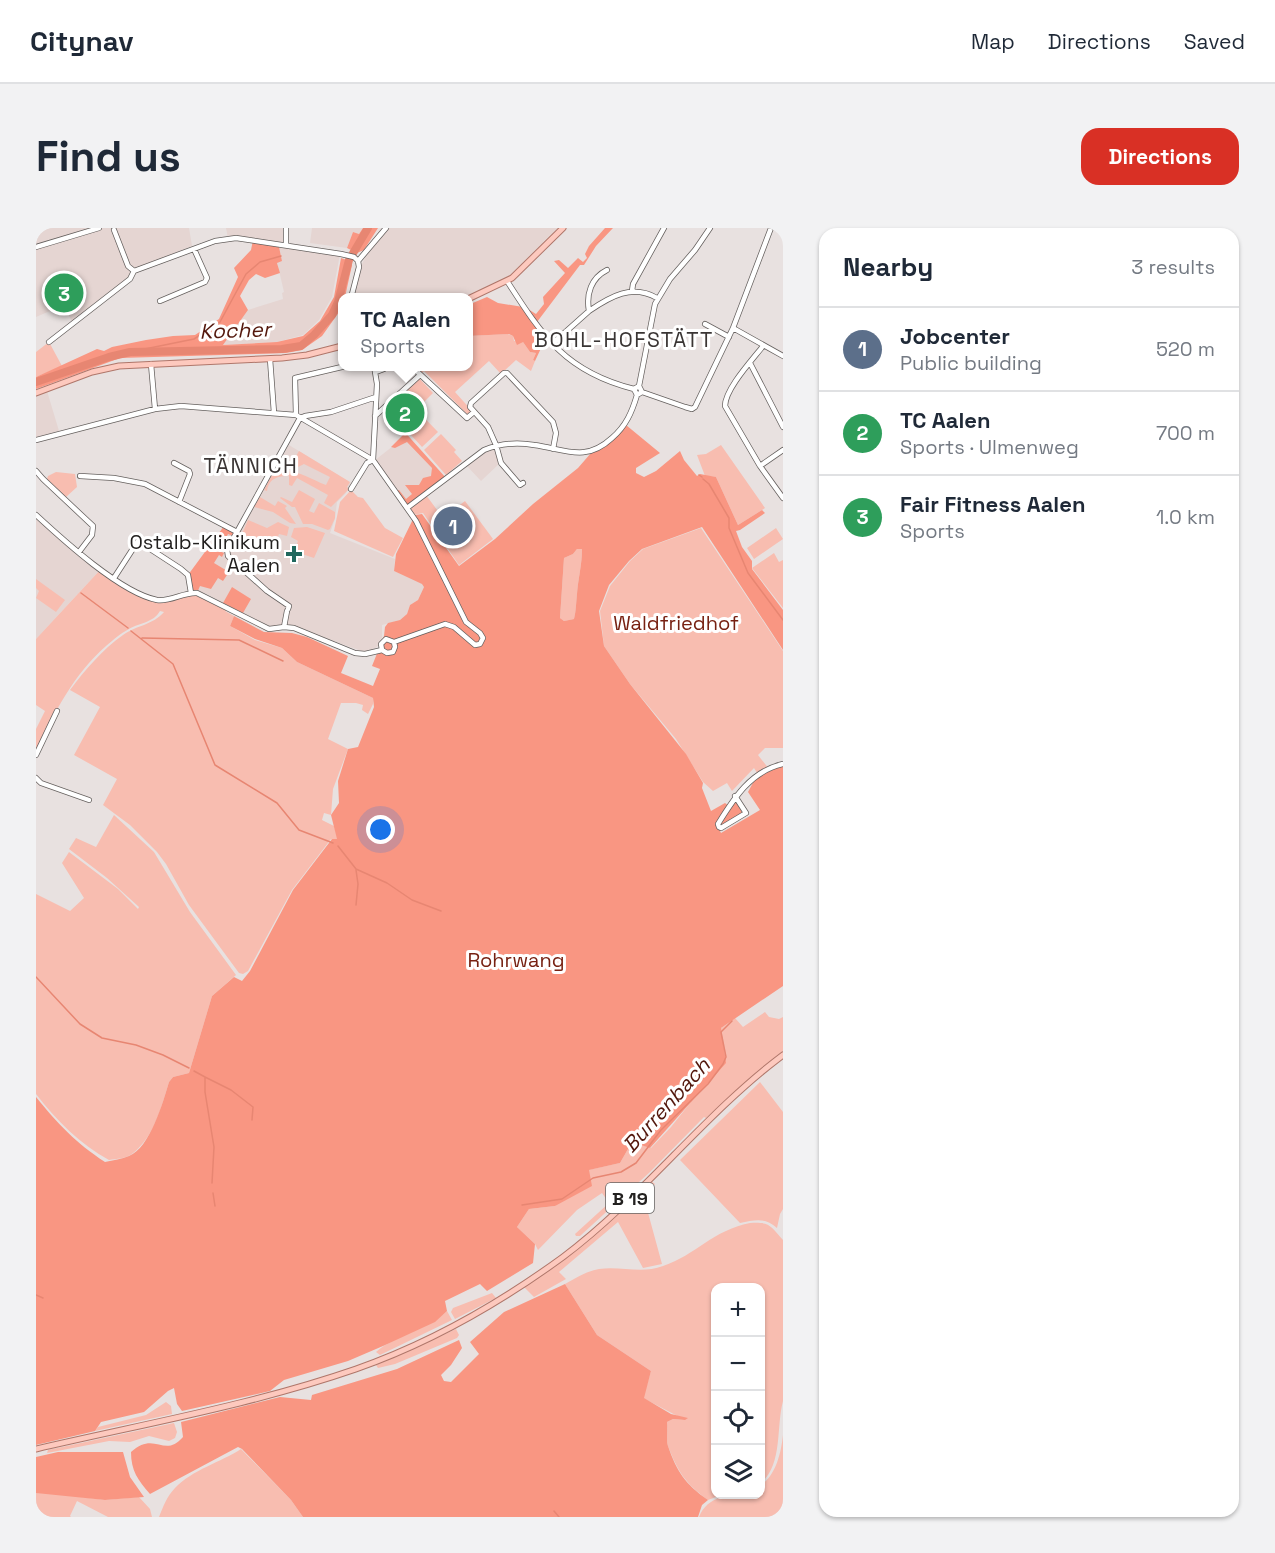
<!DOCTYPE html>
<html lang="en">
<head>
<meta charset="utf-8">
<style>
  body { margin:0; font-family:"Space Grotesk",sans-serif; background:#f2f2f3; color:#1f2937 }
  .controls { position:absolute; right:18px; bottom:18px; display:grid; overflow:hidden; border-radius:12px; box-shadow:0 2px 4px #0004 }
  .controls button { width:54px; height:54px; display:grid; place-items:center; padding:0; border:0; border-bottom:2px solid #e0e1e3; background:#fff; color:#1f2937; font:30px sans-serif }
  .you { position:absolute; left:345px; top:602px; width:21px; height:21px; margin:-15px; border:4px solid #fff; border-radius:50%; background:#1a73e8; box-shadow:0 0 0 9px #1a73e833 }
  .badge { display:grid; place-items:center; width:39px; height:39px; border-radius:50%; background:#d93025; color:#fff; font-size:20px; font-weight:700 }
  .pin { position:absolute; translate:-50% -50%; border:3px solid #fff; box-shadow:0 2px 6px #0006 }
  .popup { position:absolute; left:302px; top:65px; width:135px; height:78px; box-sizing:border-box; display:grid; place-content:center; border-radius:12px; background:#fff; filter:drop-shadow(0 2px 4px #0005); font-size:20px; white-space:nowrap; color:#747a83 }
  .popup b { font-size:22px; color:#1f2937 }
  .popup::after { content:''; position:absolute; left:50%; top:100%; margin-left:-12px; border:12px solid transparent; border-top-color:#fff }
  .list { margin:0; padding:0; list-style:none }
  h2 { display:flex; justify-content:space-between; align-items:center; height:78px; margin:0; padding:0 24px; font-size:26px }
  h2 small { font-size:20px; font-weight:400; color:#747a83 }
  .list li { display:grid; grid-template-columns:39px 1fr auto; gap:18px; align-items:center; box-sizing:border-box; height:84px; padding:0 24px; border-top:2px solid #e0e1e3 }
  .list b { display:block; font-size:22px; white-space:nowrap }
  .list p { margin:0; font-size:20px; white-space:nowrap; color:#747a83 }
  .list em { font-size:20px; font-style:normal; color:#747a83 }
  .icon { flex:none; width:33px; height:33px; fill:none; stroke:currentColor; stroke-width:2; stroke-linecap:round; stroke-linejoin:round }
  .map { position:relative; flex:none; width:747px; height:1289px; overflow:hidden; border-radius:18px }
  header { display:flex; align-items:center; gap:36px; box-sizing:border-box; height:84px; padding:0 30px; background:#fff; border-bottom:2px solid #e0e1e3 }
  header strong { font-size:28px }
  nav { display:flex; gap:33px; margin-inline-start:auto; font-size:21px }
  .intro { display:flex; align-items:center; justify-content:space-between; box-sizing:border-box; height:144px; padding:0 36px }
  h1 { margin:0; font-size:42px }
  .button { padding:15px 27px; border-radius:18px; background:#d93025; color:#fff; font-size:21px; font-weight:700 }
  main { display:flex; gap:36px; padding:0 36px }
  aside { flex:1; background:#fff; border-radius:18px; box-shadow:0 2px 4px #0004 }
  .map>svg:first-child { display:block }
  .built { fill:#e5d5d2 }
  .green { fill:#f8bdb0 }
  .forest { fill:#f99682; fill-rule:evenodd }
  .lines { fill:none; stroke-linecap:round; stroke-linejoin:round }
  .stream { stroke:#e78672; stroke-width:1.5 }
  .river { stroke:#e78672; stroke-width:8 }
  .minor-casing { stroke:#65605e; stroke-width:6 }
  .major-casing { stroke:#af766a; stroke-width:7 }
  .minor { stroke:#fff; stroke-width:4.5 }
  .major { stroke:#fdc9be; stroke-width:5 }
  .poi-dot { fill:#20685e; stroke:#fff; stroke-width:2 }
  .labels { text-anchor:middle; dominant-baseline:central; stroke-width:6; stroke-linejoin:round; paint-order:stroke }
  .shield { fill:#fff; stroke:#646362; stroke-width:1.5 }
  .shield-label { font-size:18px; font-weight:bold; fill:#22201f }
  .poi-label { font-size:20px; fill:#22201f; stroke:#fff; text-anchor:end }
  .park-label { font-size:20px; fill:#772112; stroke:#fff }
  .water-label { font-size:21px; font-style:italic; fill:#53170c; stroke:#fff }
  .neighbourhood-label { font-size:21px; letter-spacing:1.5px; fill:#3a3534; stroke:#fff }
</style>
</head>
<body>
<header>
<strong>Citynav</strong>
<nav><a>Map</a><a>Directions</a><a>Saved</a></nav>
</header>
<div class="intro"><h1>Find us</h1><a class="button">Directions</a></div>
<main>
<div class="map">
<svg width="747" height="1289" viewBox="0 0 747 1289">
  <rect width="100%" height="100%" fill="#e8e1e0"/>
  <path class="built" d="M0,0H153L156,18L99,42L94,51L37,96L28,77L0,89Z
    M190,0H249L250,16L192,10Z
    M276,0H327L323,6L317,4L311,20L274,15Z
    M350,0H524L476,50L432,70H315L325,38L334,20Z
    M243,19L304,26L296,69L283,92L267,107L241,114L187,117L212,82L247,71L246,65L248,64L241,34L246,33Z
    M11,163L23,203L0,210V168Z
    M371,207L408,250L372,277L338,233Z
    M253,217L315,255L310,265L301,274L299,291L294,305L359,331L358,343L387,356L388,359L382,372L374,377L371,386L364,392L346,397V411L342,418L331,425L256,398L238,400L216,391L171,366L158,362L189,299L201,306Z
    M459,219L464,235L445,253L430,237L449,223Z
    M0,290L63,343L0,411Z"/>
  <path class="green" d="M472,106L477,108L478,113L487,114L494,124L500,125L497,132L499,133L495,143L480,132L465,146L453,133L419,164L437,184L433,188L388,143L385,146L376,139L432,138V108Z
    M13,114L26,138L0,149V124Z
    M383,150L397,165L381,181L367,166Z
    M366,167L402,204L386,219L351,181Z
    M405,206L420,222L418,224L426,233L410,247L388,222Z
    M685,217L729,280L702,297L680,249L669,248L661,227L670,226Z
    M263,223L314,254L311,259L313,261L295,279L288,275L292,267L261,250L256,258L253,257V248C242,248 233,250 231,263L228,262L237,245C257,238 272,250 290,257L294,249L268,236L258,241L253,240Z
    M20,244L39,246L41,259L30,269L11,251L12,248Z
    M263,262L279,271L273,283L278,285L283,275L299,284V290L294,301L292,302L276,296H267L259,279H256L244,270L245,269L256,274Z
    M315,262L322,269L327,270L349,300L367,310L357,329L298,303L304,274Z
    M390,267L407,290L429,273L457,311L423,337L387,285L377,287L373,279Z
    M224,269L239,278L242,273L251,278L249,280L260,296L254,295L237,284L218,279Z
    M212,292L231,300L242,294L253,299L251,308L243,306L238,318L206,306Z
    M271,299L289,305L278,330L266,326L264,329L257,326L262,313L255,309L258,300Z
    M665,300L747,423V520H729L722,527L733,541L723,548L718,540L696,563L691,555L677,563L667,554L640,511L594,456L568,418L564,383L574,358L594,333L607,321Z
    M740,300L747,311L718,331L711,320Z
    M541,321H546C546,337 542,351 541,366C540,375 540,383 538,391L528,393L524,390L528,330L537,326Z
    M738,325L743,334L747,332V380L716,340Z
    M65,341L103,365L131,373L155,365L196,382L189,383L198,388L194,398L219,412L246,420L261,434L337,470V476L332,486L326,482L327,477L320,475H305L292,511L312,521L297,561L295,587L288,585L286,592L298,598L302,612L295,611L256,662L212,743L207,746L203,745L153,677L130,636L121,624L94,597L67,577L81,551L38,527L64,479L34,462C49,442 66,422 87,407C101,397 117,397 128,384L124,383C117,395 105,394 93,401C85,405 77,412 70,418C37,447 20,483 0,522V501L9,483L0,477V411Z
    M0,351L29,372L20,384L0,370L3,363L0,360Z
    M78,587L118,624L154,684L200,747L176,768L153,845L137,849L133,854C125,880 118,909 96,926C91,930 80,931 73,932C44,916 21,893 0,866V666L34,683L48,670L26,635L33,624L82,661L102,681L103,679L71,650L33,621L40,610L60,619Z
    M729,784L733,789L743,791L747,789V823L670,890L668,889L614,944L544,1008H540L539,1006L573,975L566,965L541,982L502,1022L499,1016L481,999L493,981L519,978L552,942L584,935L596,914L615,920L635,899L655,874L685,800L699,790L707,799Z
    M724,854L747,884V981L744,986L741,1000C729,989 719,992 704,995L644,932Z
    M615,953L619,956L608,970L626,1036L607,1040L582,994L523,1044L530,1051L498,1069L488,1059L544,1020Z
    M714,995C734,994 734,997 747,1012V1173C740,1199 747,1236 725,1255L724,1060H680V1266L685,1267L672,1272C649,1255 642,1244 632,1218C630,1212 632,1202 631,1194L637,1191L649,1192L607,1170L615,1143L561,1107L529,1056C540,1050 551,1043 563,1041C585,1038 606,1046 627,1038C660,1027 677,1002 714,995Z
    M456,1065L460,1070L419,1091L415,1084L417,1080Z
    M411,1083L416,1092L344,1127L340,1124C361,1106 390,1102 411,1083Z
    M420,1101L423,1107L421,1110L359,1136L342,1140L340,1137Z
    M130,1174L135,1178L136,1186L59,1203L62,1199L110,1187Z
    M138,1195L141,1204L139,1210L133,1213L113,1208L94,1214L73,1213L11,1225L12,1222Z
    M747,1207V1289H663C673,1264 702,1266 724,1266L725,1257C740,1247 745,1225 747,1207Z
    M205,1221L255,1272L267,1289H123C127,1279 131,1268 139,1260C156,1242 185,1234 205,1221Z
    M6,1264L69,1272L103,1269L114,1281L116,1289H72L41,1273L34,1288L35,1289H0V1265Z"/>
  <path class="forest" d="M327,0H342L328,22L321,25L311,20L317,4L323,6Z
    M569,0H577L560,18L548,37H544L501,94L492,81L500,86L508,76L507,69L529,45L518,33L523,32L532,40L542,30L547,34L551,30L549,26L553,18Z
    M217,12L243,19L246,33L241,35L244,45L229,50L220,46L213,52L204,68L212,82L187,117L241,114L267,108L284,93L298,69L305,30L311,32L316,37L309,69L306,70V80L286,108L266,122L250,125L84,130L0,161V149L61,121L68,123L76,119L110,112L137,108L159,107L183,91L202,49L198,40L215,22Z
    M451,69L462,75L487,79L512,112L507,116L499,133L497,132L500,125L494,124L487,114L481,117L477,108L473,106L432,108V77Z
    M349,182L410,250L371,278L360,263L363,262L370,271L376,266L369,257H383L387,250L395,248L396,240L371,214L359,220L355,219L367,207L347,184Z
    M590,197L624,225L600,240V245L608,249L620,243L644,223L648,232L661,248L664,246L680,249L702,297L726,282L729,285L704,302L700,303L706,319L716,333V341L747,382V422L666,299L606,321L593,333L573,357L563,383L568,418L594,456L650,526L667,555L666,560L675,583L689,575L693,578L700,573L707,586L682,599L685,605L724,582L712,564L719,551L747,536V758L685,800L690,835L614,920L596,914L584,935L553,942L556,958L519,978L493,981L481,999L499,1016L497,1035L451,1063L444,1056L409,1073L411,1083L399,1094L347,1118L312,1133L248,1152L234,1163L146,1183L141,1176L138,1160L132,1163L108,1184L65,1194L59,1203L0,1217V869C22,896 40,915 69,934C77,932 86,931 93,928C114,920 127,874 133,854L137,849L153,845L176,768L198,749L206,753L214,743L257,662L296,611H301L295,587L303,575L302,553L312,521L322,519L338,479L337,470L261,434L246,420L219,411L194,398L198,388L228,404L256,405L271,409L312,428L305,445L337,458L344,441L336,438L348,408L349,399L352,395L364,392L371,386L374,377L382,372L388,359L386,356L358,343L360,326L379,287L386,286L423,338L459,311L497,276L542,240L555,225L564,221ZM541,321H546C546,337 542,351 541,366C540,375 540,383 538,391L528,393L524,390L528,330L537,326Z
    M188,298L201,304L197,308L192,306L183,323L188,325L186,329L183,327L178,335L193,344L187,353L182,350L175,361L164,358L161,365H155L152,347Z
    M196,359L215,371L207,385L187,375Z
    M529,1056L561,1107L615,1143L608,1170L635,1186L652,1190L649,1192L637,1191L631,1194C632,1201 630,1212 632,1218C641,1244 649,1256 672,1272L666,1277L662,1289H267L255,1272L206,1221L202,1219L114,1266C102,1252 95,1243 95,1224C119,1202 128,1231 147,1209L145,1194L244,1169L275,1172L276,1167L361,1141L423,1112L426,1120L415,1137L405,1147L408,1153L415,1154L443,1126L434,1114L468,1084Z
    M22,1224H87L94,1249L108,1269L69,1272L0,1265V1229Z"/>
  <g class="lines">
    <path class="stream" d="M94,124L158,111L184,94L210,46L224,34L245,28
      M663,247L666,249
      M667,251L673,256L693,290V300L712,345L747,392
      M45,365L92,400
      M95,403L137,436L179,537L241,575L263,602L297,615
      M106,410L203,412L247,433
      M302,618L320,641L351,655L376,672L405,683
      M320,677L322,656L320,642
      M0,749L44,796L66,810L100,817L127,827L153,840
      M158,843L169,849V864L178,919L176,955
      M169,849L195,862L217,879L216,892
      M177,965L179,978
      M486,977L526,971L557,950L585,944L600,935L625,902L672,856L687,836L690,829L685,804L696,793
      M0,1067L7,1070
      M518,1283L523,1289"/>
    <path class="river" d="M0,154L73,129L94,124L246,121L265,118L278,107L296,87L302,74L313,32L332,0"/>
    <defs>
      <path id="minor" d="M250,0V17
        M78,2L92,38L98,43
        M0,19L63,0
        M98,43L179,13L200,10L305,26L318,29L322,33
        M471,53C507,109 530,144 598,161
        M596,63L597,56L628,0
        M315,70L323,39L322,33L350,0
        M124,73L169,54L171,50L158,21
        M553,83C575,68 596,56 621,70
        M669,96L693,109
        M697,100L747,128
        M13,114L94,51L98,43
        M516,116L553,83C550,66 555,50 571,42
        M727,118C717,131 689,161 689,178L724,238L747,270
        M234,131L238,185
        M714,135L747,199
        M115,136L119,181
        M338,138L341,156L337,232L380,293L430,394L444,405L447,410L444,416L439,417L418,399L409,396L358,414
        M375,138L431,190L438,184
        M340,144L348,141L351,138
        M603,158L619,76L634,51L659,22L674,0
        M601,167L598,161L603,158L606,164L649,179L656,181L659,179L697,100L735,0
        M260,187L259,150L310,138
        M339,188L384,147
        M264,190L269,188L295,184L340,169
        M0,212L119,181L145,178L260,187L337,232
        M138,235L153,243L154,246L143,274
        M724,238L747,222
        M0,243L7,251L57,298L56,307L43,324
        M44,248L78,250L109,256L201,304L264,190
        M487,255L484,257L465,235L460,217L452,199L434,179L435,175L468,145H471L517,194L520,205L517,221
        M315,261L331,235L337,232
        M371,280L448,222C465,215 481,214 498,217C529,221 549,235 576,210C590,198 596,184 601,167L606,164
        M0,287C27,312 85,365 121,372C135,374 147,364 161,365L233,401L248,399L258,400L319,425L329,426L346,422
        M201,304L191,321L192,328L231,363L253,378L252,381
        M78,350L102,313L145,341L152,347L155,365
        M248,399L251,383
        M346,422L351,425L357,424L359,419L358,414
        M346,422L345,416L350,411L358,414
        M0,527L21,483
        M0,550L5,555L53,572
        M699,568L710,585L685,600L683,599L682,596C698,570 715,543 747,536"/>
      <path id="major" d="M432,71L476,50L527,0
        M0,165L56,144L83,138L246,130L271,127L306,118
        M0,1221C107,1196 216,1177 320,1141C394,1115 464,1075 527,1029C607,969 667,887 747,827"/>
    </defs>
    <use href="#minor" class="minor-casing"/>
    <use href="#major" class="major-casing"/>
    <use href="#minor" class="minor"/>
    <use href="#major" class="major"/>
  </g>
  <path class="poi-dot" d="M255 317h6v6h6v6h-6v6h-6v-6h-6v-6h6z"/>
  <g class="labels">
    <rect class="shield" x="570" y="955" width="48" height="30" rx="4.5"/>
    <g class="shield-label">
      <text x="594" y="970">B 19</text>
    </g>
    <g class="poi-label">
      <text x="244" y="314">Ostalb-Klinikum<tspan x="244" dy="23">Aalen</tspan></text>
    </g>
    <g class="park-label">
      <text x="640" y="395">Waldfriedhof</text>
      <text x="480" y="732">Rohrwang</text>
    </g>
    <g class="water-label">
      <text transform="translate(199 102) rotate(-2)">Kocher</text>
      <text transform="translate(630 877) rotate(-48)">Burrenbach</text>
    </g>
    <g class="neighbourhood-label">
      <text x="588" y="111">BOHL-HOFSTÄTT</text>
      <text x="215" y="237">TÄNNICH</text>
    </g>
  </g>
</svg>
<div class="controls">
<button>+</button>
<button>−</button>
<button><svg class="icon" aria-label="locate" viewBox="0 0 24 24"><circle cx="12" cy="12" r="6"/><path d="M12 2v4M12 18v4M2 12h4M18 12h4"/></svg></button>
<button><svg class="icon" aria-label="layers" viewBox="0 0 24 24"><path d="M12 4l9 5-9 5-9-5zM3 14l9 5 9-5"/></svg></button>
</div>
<div class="you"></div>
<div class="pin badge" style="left:417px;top:298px;background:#5c6f8a">1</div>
<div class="pin badge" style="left:369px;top:185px;background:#2e9e5b">2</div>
<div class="popup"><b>TC Aalen</b>Sports</div>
<div class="pin badge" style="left:28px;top:65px;background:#2e9e5b">3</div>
</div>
<aside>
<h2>Nearby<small>3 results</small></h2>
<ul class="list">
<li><span class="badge" style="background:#5c6f8a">1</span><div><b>Jobcenter</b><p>Public building</p></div><em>520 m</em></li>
<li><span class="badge" style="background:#2e9e5b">2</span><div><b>TC Aalen</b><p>Sports · Ulmenweg</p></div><em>700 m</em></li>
<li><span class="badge" style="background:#2e9e5b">3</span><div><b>Fair Fitness Aalen</b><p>Sports</p></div><em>1.0 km</em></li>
</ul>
</aside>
</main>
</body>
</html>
